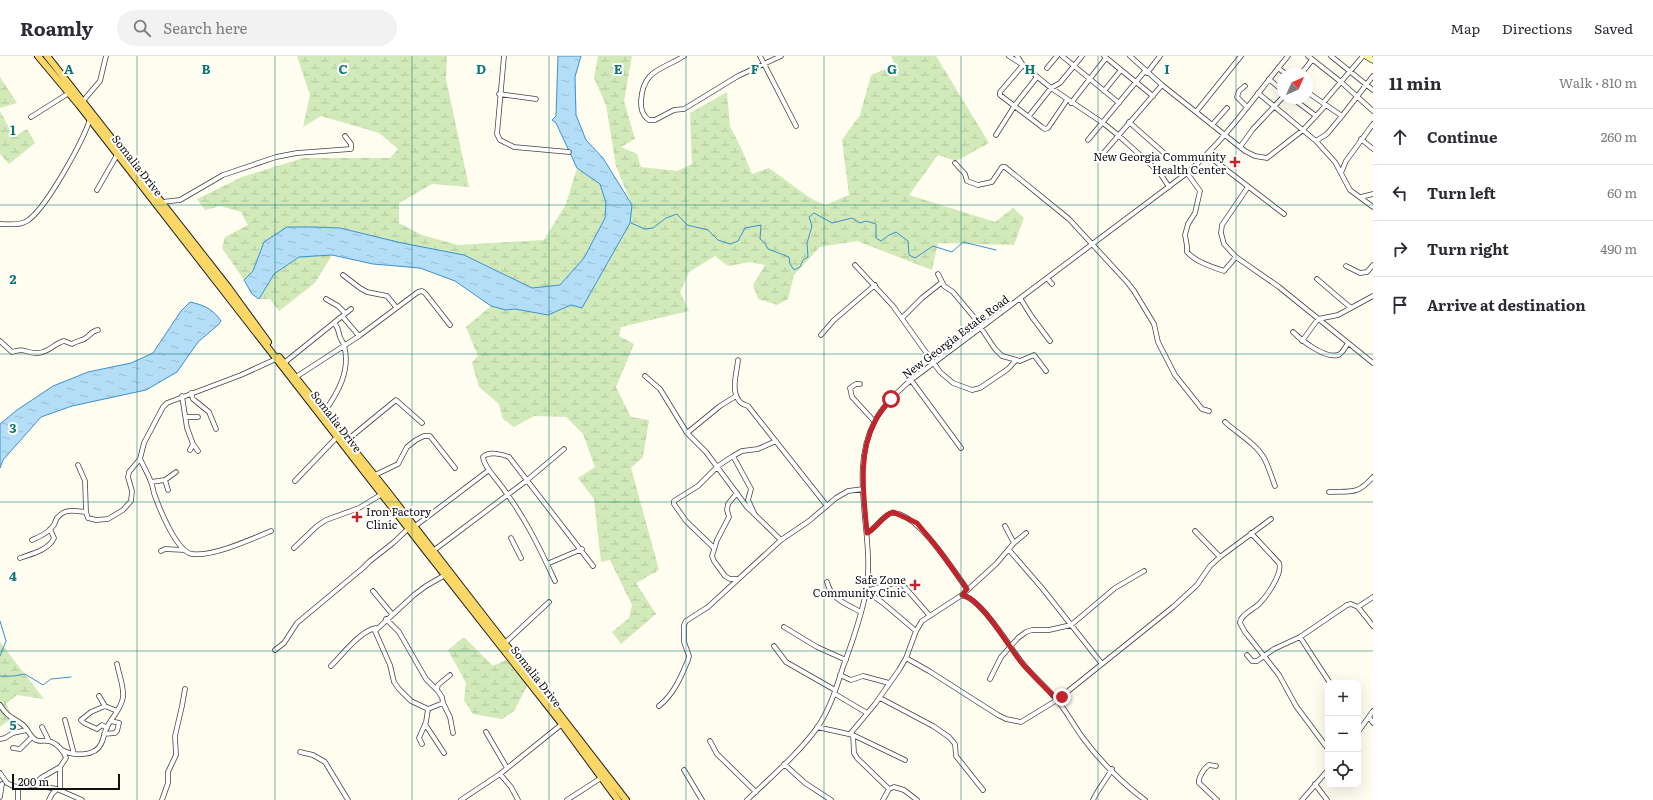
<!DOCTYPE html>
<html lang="en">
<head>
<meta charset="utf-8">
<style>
  body { margin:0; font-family:Literata,serif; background:#f2f2f3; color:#2b2b33 }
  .controls { position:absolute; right:12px; bottom:12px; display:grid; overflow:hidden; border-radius:8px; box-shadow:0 4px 16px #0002 }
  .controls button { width:36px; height:36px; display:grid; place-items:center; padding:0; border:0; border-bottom:1px solid #e1e1e2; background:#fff; color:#2b2b33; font:20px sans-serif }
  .compass { position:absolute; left:1277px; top:12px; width:36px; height:36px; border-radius:50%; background:#fff; box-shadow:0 4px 16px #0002; rotate:45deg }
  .scale { position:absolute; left:12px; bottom:10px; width:108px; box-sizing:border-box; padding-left:4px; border:2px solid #0f0f0f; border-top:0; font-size:11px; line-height:14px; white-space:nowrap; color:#0f0f0f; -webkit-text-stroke:3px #fff; paint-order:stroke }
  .stop { position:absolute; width:12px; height:12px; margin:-9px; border:3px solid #c1242a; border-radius:50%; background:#fff }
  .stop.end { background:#c1242a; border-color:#fff; box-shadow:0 1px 4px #0008 }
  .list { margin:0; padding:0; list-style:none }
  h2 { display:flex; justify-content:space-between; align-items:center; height:52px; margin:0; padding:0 16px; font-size:17px }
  h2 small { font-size:13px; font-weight:400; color:#7c7c81 }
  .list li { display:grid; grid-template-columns:26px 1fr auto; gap:12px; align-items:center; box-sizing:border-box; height:56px; padding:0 16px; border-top:1px solid #e1e1e2 }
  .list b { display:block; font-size:15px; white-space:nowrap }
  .list em { font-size:13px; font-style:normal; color:#7c7c81 }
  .icon { flex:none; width:22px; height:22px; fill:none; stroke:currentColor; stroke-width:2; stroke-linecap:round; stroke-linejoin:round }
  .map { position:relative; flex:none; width:1373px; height:744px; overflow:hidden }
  header { display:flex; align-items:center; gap:24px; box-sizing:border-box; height:56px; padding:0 20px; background:#fff; border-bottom:1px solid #e1e1e2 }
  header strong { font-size:19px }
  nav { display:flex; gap:22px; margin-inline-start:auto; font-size:14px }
  .search { width:280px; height:36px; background:#f2f2f3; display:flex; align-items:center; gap:10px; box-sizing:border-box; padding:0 14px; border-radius:22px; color:#7c7c81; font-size:15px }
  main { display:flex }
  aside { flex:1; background:#fff }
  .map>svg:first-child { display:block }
  .wetland { fill:url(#wetland-marsh) }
  .water { fill:url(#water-ripples); stroke:#3a92cf }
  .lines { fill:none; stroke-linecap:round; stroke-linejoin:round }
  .stream { stroke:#3a92cf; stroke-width:1 }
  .street-casing { stroke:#424242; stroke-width:5.5 }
  .secondary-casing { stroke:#313131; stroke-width:7 }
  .primary-casing { stroke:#202020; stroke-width:8 }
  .street { stroke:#fff; stroke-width:4 }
  .secondary { stroke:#fff6ab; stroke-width:5.5 }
  .primary { stroke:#fad766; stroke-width:6 }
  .route { stroke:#c1242a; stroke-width:5 }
  .grid { fill:none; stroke:#0f766e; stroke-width:1; stroke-opacity:0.55 }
  .poi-dot { fill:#c1242a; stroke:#fff; stroke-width:1.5 }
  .labels { text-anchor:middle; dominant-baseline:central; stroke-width:4; stroke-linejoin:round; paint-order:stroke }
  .poi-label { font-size:11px; fill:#0f0f0f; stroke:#fff; text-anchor:end }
  .street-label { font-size:11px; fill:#0f0f0f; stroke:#fff }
  .grid-label { font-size:13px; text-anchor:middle; font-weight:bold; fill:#0f766e; stroke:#fff; stroke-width:4; stroke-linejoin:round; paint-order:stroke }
</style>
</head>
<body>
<header>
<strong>Roamly</strong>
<div class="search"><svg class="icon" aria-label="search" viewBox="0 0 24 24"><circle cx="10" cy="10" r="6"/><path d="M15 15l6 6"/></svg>Search here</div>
<nav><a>Map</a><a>Directions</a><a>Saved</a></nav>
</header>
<main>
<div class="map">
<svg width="1373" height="744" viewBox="0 0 1373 744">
  <defs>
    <pattern id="wetland-marsh" width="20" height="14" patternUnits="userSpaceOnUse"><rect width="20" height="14" fill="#d2eab9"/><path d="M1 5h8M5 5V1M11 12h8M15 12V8" fill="none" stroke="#b3c89e"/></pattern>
    <pattern id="water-ripples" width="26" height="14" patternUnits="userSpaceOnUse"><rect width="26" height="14" fill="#b4ddf7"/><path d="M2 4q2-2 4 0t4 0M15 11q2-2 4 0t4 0" fill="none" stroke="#9abcd3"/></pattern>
  </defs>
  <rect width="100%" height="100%" fill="#fffcf0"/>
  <path class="wetland" d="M297,0H447L446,23L469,131L432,128L399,147V167L422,179L458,189L544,184L566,148L577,112L600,128L606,147L605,162L584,202L560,229L532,232L464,199L402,187L340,172L315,171L264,186L253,215L244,224L222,192L225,181L248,169L241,156L220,150L205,154L197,143L242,121L303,102H390L398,93L379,77L321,60L303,71L310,39Z
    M598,0H632L624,45L635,83L621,91L637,98L641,111L677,115L692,108L690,57L727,36L730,70L741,92L752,118L769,112L810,142L825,149L849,139L842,84L860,59L871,19L895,9L891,0H936L989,87L956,105L938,99L909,139L995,166L1013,152L1024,162L1014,189L938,187L932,214L857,185L820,191L794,219L788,243L777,249L758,243L753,229L765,209L750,206L728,210L715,200L689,216L680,236L689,255L621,271L619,280L634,288L616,331L631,361L649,364L643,401L631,412L659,514L636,527L656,558L621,588L612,576L629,562L632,549L610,504L601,506L594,443L578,422L595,411L583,378L566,361L534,360L514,371L503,363L499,348L479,331L472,307L478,300L466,271L491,250L506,254L515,253L548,259L571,249L582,252L609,205L632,149L616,110L606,49L594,22Z
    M0,21L17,47L0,52Z
    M0,55L14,81L27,73L35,87L9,108L0,98Z
    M332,199L315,227L279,255L270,243H259L274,218L299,201Z
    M464,581L493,610L510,602L529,626L514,655L502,663L473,658L464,644L466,627L448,594Z
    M0,586L44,643L17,639L6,648L13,661L0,671Z"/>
  <path class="water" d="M558,0H581L575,21L576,59L586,84L603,102L632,149L630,167L582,252L571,249L548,259L515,253L506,254L491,250L455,225L420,212L373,208L332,199L299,201L274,218L259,243L252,238L244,224L253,215L264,186L287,171H315L340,172L402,187L464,199L532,232L560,229L584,202L605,162L606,147L600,128L577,112L556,67L552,64L556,60Z
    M190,246C204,249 213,253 221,265L218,269L198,286L177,316L146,334L72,350L41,361L3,404L0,412V368L17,354L53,330L88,316L131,307L153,297L181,255Z"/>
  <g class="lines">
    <path class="stream" d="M631,167L645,173L653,172L666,162L677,158L687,169L708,174L718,184L730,188L738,185L745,172L761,169L760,183L765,187L768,193L789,201L790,208L794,214L800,211L803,204L808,201L807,187L812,170L809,161L814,157L832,167L852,162L860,167L866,165L876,168V182L881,185L889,179L896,176L908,185L909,199L915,202L933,190L952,196L963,186L996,194
      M0,565L6,585L0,600
      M0,620H14L25,618L43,629L51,623L71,621"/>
    <defs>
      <path id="street" d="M504,0L497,78L500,84L514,91L569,96
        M684,0C662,14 643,13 641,45C641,53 642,59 649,64H655L674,54L684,53L738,20L781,0
        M760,0L796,70
        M1009,0L1023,9L1000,36V39L1042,71L1045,73L1048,72L1067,44
        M1017,0L1023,9L1051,32L1103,67L1118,79L1160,117L1169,131
        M1062,0L1119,47
        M1104,0L1153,40
        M1130,0L1162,29L1245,95L1255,100L1267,102L1303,74L1326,49
        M1308,0L1341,26L1373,55
        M1331,0L1373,34
        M1047,12L1057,0
        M1278,12L1286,18
        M1147,17L1160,0
        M1301,18L1312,4
        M1269,23L1283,35
        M1245,30L1239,35L1237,41L1247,51
        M1104,35L1121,14
        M1307,36L1342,60L1373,20
        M1258,37L1316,85L1335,106L1350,134L1373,151
        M499,38L536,43
        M1292,42L1316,60
        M83,45L100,25L106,0
        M1071,47L1106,2
        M1323,47L1363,0
        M1196,56L1241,0
        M1029,60L1051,32L1060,27L1082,0
        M31,61L69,37
        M1129,66L1163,96
        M1212,69L1227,52
        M996,79L1015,49L1037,21
        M1361,83L1373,93
        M1088,84L1145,15
        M1316,85L1327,78L1342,60
        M1240,91L1253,73L1283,41
        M1207,99L1284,158
        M1100,101L1162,29
        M955,107L965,118L967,125L978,129L992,126L1002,111H1005L1069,163L1127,226L1134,235L1154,268L1158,286L1175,319L1202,353L1209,355
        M1187,117L1200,135L1195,157L1188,168L1185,179L1187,190V196C1196,206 1212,211 1224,215L1236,201
        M1341,117L1346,105L1373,68
        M1248,131L1222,169L1221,177L1224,188L1236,201L1279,231L1373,307
        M97,134L117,99
        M1361,141L1373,138
        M162,146L180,144L223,119L276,101L297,97L351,93V88L345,80
        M0,168C9,168 19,170 27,165C46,153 83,85 90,63
        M855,209L893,250L940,316L953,327L972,334L980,332L1008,313L1016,304
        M1346,210L1360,217L1367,216L1373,209
        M938,218L944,230L953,236L973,260L995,293L1002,300L1020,305L1034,299L1046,315
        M343,219L360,232L367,236L387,240L396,251
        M1047,222L1052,228
        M1317,223L1351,252
        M1020,242L1032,261L1050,285
        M326,243L338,250L345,257
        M342,260L359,280
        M902,262L922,242L941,227
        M1293,276C1301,284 1325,303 1338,299C1342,298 1346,290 1348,287
        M821,279L834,264L875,229
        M0,285L12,296C26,291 26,298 38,297C48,297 55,287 64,285L72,288C76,285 80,285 84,283C90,280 91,275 98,274
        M1302,285L1318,263L1338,259L1373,240
        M738,304C737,317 730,335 740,346C742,348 745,349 748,350L827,450
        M284,307L351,253
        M645,320L660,333L687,377L706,396L747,451L781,484
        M296,321L359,280L418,236L422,235L425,237L450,269
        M911,324L961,392
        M860,328H856L850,332L852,341L874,365
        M191,337L193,343L209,356L216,373
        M182,340L187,372L193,388L190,394
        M324,356C338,337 351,314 344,289C343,286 341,284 340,281C338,275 339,272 334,267
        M187,361H198
        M1225,366C1238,378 1257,388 1265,404C1269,412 1272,422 1275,430
        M687,377L720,350L736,340
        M346,385L396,344L422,367
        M193,388L198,395
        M733,400L751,433L748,444L754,457
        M140,403C144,411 148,418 151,426C153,430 153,436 155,440C160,454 177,496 192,498C212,501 252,483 271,475
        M78,409L85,425L86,456L88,462L96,464L108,463L123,454L131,445L132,435L128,421L129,416L140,403L144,387L163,351L167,347L241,319L276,303
        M375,419L398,408L407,391L416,384L424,380H430L455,412
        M165,424L168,434
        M295,425L337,381
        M151,426L165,424L176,416
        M1329,436C1352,435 1357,439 1373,421
        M737,437L728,448L727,454L729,461L717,484L712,500L714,505L725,520L730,523H737
        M1005,470L1014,487
        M414,471L489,414
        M1195,475L1220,501
        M867,477C875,473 886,456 893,457C918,457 953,514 967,533
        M1251,477L1279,507C1283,517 1267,540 1259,548C1254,553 1240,559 1240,567L1245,576L1279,619L1296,650L1328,693
        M511,482L521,502
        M32,484C39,481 49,477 53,470C55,468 55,465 57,462C65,452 74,455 86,456
        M294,492L317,470L326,464L359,452L382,438
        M714,492L686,465L674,448V445L698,430L718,410L733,400L742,395L758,393L776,385
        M1009,494L1042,532L1102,608
        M161,495L165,493L184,494
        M433,495L526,425L564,393
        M20,502C31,498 49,494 54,482L50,473
        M547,508L582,493
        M445,519L426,530L414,539L375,575L390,609L394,626L399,633L411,645L428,653L443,647L450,661L453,677
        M555,525C539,490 523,458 499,427C493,419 484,410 483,401C488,395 502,398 509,401L593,510
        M827,526C831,543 846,548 861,556
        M373,535L392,558
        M866,535L894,527L903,529L930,560
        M866,535L883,547L916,575
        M962,539C981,543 1008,588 1020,604C1031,619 1046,630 1057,644C1067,656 1074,670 1083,682C1099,704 1123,728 1145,744
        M1358,551L1373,541
        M386,563L399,576L426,623L437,634
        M784,571L817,591L846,604
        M1300,581L1330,627
        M505,587L549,546
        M774,590L786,606L835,634
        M275,594L284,587L297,567L363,512L370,505L393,487L410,471
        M1247,599L1252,605H1257L1274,593L1300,581L1347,549L1351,548L1358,551L1373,570
        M906,602L929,615L998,659L1006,663L1021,666L1057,644L1173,551L1197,529L1210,510L1220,501L1271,463
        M331,610C343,598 360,575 376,572
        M840,619L851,624L863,620L889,627
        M990,623L1001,601L1018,582L1026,576L1032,574H1049L1071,569L1115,532L1144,515
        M835,638L867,657
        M99,640L105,650L117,655
        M880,642L933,670L949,681L955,688L956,700L983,734
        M443,647L442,641L437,634L438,629L450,619
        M0,649C9,663 12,660 23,669C28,673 30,681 36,684C40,686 44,684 48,685C56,686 64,695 66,702L60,711L41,722L34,729L18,731L13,730L7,727L0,717
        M105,650L91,656L81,664L84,667L97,673L102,669L107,672
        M659,650C674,638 681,621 688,604L689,600L684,586V569L686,565L708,551L781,484L809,465L836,442L848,435L863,433
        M1369,661L1373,667
        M65,664L74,698
        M425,668L444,697
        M42,671L49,685
        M817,671L853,679L905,704
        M486,676L507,712
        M1358,676L1373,655
        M104,678L115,677L117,675L119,667L111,665
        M850,678L875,648L899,614L906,602L916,575L922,565L962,539L996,508L1014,487L1026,477
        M853,679L854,697L857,702L889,733
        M0,683L5,682L13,677L27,674
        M710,685L717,698L756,736
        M422,688L419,682L426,666L428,653
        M13,692L20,693L32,681
        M62,694C73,700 95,701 101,688C104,683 104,676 107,671C112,661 122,652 123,641C124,630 119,619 117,608
        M300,696L313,699L325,706L348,744
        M784,708L805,727L831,744
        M1216,710L1209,709C1204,712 1198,722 1199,727L1217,744
        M60,711V734
        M684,714L702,744
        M500,718L511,731L518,744
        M1315,728L1327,744
        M34,729L57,733L82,744
        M0,741L2,728
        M18,744V731
        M49,744L52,738L57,733
        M162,744L168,727V716L176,699L175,680L182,650L185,633
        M461,744L500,718L562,668
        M567,744L601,722
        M747,744C771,721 797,699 817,672C830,653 836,633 843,611C852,587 861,561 866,536C876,480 847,417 875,365C883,349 897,336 911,324L1187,117C1226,83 1255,40 1288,0
        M883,744L889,733L894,731L904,734L917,744
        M1093,744C1098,733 1106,724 1112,713
        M1302,744L1328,714"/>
      <path id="secondary" d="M1366,0L1373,4"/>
      <path id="primary" d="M38,0L79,49L426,495L562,668L618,744
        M47,0L228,231L268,286
        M279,301L387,435L626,744"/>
    </defs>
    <use href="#street" class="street-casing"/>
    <use href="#secondary" class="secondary-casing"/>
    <use href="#primary" class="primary-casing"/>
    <use href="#street" class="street"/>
    <use href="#secondary" class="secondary"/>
    <use href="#primary" class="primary"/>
  </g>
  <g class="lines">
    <path class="route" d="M891,343C885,350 879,357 875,365C857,400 864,440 867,477C877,472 882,460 893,456L917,467L939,494L967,533L962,539C982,543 1008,590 1021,606C1032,619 1045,631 1057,644L1062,641"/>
  </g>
  <path class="grid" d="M137,0V744M275,0V744M412,0V744M549,0V744M686,0V744M824,0V744M961,0V744M1098,0V744M1236,0V744M0,149H1373M0,298H1373M0,446H1373M0,595H1373"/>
  <g class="poi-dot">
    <path d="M1233 100h4v4h4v4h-4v4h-4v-4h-4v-4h4z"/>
    <path d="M355 455h4v4h4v4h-4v4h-4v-4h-4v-4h4z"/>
    <path d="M913 523h4v4h4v4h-4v4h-4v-4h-4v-4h4z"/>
  </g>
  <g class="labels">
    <g class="poi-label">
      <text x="1226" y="100">New Georgia Community<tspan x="1226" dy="13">Health Center</tspan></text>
      <text x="366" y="455" text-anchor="start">Iron Factory<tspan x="366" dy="13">Clinic</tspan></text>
      <text x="906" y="523">Safe Zone<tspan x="906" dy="13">Community Cinic</tspan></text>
    </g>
    <g class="street-label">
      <text transform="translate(138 109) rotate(52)">Somalia Drive</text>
      <text transform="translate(955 280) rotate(-37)">New Georgia Estate Road</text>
      <text transform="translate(337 365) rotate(52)">Somalia Drive</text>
      <text transform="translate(537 620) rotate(52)">Somalia Drive</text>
    </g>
  </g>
  <g class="grid-label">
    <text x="69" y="18">A</text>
    <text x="206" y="18">B</text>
    <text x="343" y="18">C</text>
    <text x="481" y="18">D</text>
    <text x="618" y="18">E</text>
    <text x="755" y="18">F</text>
    <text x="892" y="18">G</text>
    <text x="1030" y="18">H</text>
    <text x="1167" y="18">I</text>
    <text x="13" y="79">1</text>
    <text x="13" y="228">2</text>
    <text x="13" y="377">3</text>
    <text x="13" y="525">4</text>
    <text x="13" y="674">5</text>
  </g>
</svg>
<div class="controls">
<button>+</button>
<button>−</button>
<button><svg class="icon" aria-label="locate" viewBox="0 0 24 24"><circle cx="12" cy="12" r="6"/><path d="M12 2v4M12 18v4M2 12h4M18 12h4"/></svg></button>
</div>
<svg class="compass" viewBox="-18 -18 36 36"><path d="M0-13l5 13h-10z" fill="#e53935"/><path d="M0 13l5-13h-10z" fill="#7c7c81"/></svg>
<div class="scale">200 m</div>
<div class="stop" style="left:891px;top:343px"></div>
<div class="stop end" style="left:1062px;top:641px"></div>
</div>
<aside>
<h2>11 min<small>Walk · 810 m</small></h2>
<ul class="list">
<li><svg class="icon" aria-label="ahead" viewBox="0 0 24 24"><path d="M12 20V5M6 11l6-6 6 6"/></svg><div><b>Continue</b></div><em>260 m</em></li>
<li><svg class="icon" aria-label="left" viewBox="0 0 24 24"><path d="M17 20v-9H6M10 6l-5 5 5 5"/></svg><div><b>Turn left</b></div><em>60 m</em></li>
<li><svg class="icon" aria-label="right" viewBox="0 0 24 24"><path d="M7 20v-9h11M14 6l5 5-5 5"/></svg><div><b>Turn right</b></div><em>490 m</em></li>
<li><svg class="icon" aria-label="arrive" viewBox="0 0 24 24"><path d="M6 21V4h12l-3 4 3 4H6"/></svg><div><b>Arrive at destination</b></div></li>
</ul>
</aside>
</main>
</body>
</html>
